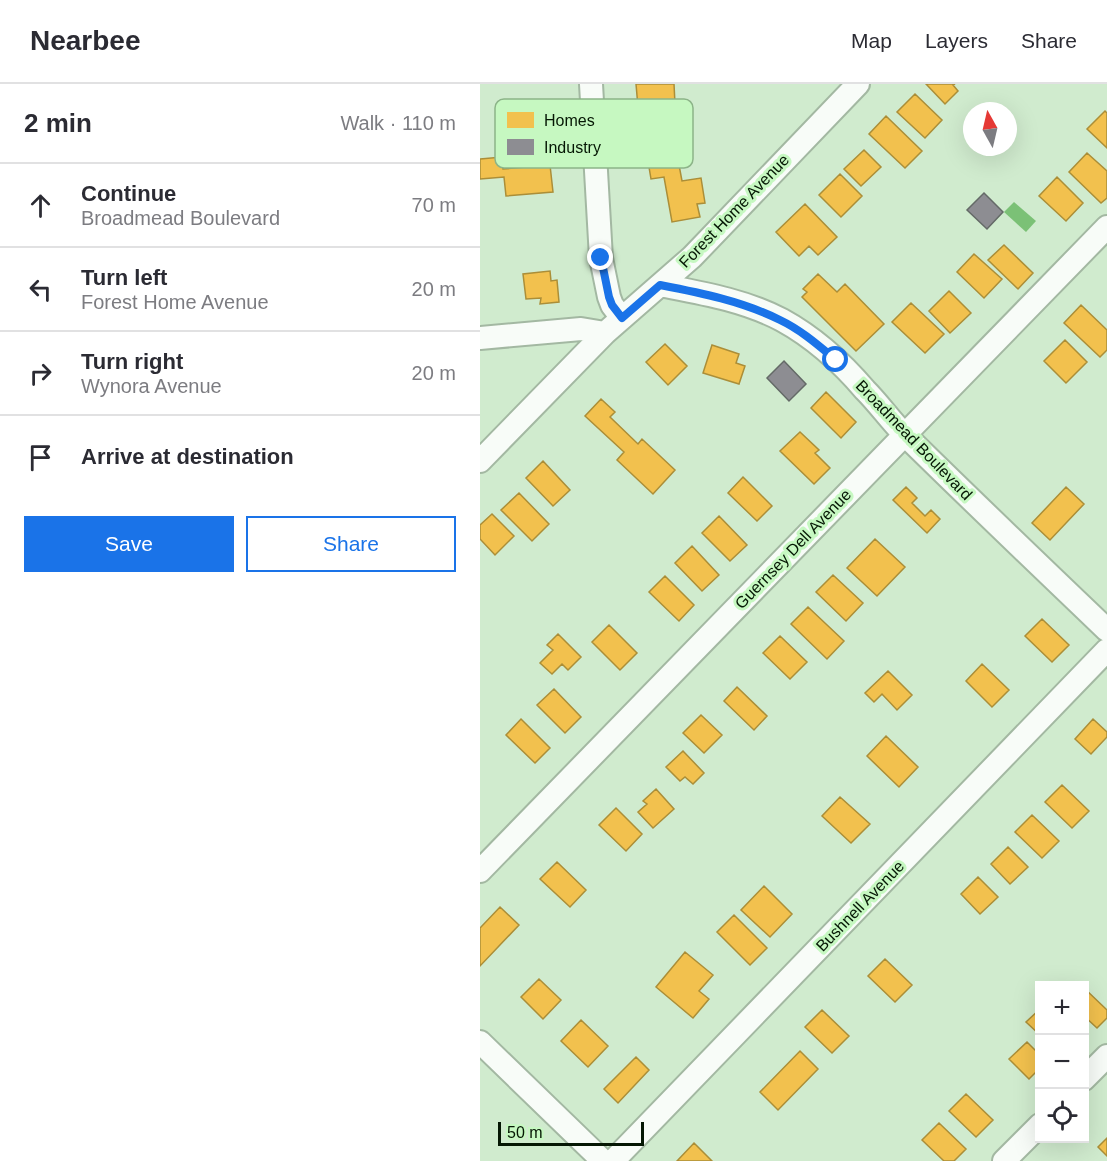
<!DOCTYPE html>
<html lang="en">
<head>
<meta charset="utf-8">
<style>
  body { margin:0; font-family:Arial,sans-serif; background:#f7f7f7; color:#2b2b33 }
  .controls { position:absolute; right:18px; bottom:18px; display:grid; overflow:hidden; border-radius:0px; box-shadow:0 6px 24px #0002 }
  .controls button { width:54px; height:54px; display:grid; place-items:center; padding:0; border:0; border-bottom:2px solid #e1e1e2; background:#fff; color:#2b2b33; font:30px sans-serif }
  .compass { position:absolute; left:483px; top:18px; width:54px; height:54px; border-radius:50%; background:#fff; box-shadow:0 6px 24px #0002; rotate:352deg }
  .scale { position:absolute; left:18px; bottom:15px; width:146px; box-sizing:border-box; padding-left:6px; border:3px solid #051704; border-top:0; font-size:16px; line-height:21px; white-space:nowrap; color:#051704; -webkit-text-stroke:4px #c6f8c1; paint-order:stroke }
  .stop { position:absolute; width:18px; height:18px; margin:-14px; border:4px solid #1a73e8; border-radius:50%; background:#fff }
  .stop.end { background:#1a73e8; border-color:#fff; box-shadow:0 2px 6px #0008 }
  .list { margin:0; padding:0; list-style:none }
  h2 { display:flex; justify-content:space-between; align-items:center; height:78px; margin:0; padding:0 24px; font-size:26px }
  h2 small { font-size:20px; font-weight:400; color:#7c7c81 }
  .list li { display:grid; grid-template-columns:39px 1fr auto; gap:18px; align-items:center; box-sizing:border-box; height:84px; padding:0 24px; border-top:2px solid #e1e1e2 }
  .list b { display:block; font-size:22px; white-space:nowrap }
  .list p { margin:0; font-size:20px; white-space:nowrap; color:#7c7c81 }
  .list em { font-size:20px; font-style:normal; color:#7c7c81 }
  .actions { display:flex; gap:12px; padding:18px 24px }
  .actions a { flex:1; padding:14px 0; border:2px solid #1a73e8; border-radius:0px; text-align:center; font-size:21px; color:#1a73e8 }
  .actions .main { background:#1a73e8; color:#fff }
  .icon { flex:none; width:33px; height:33px; fill:none; stroke:currentColor; stroke-width:2; stroke-linecap:round; stroke-linejoin:round }
  .map { position:relative; flex:none; width:627px; height:1077px; overflow:hidden }
  header { display:flex; align-items:center; gap:36px; box-sizing:border-box; height:84px; padding:0 30px; background:#fff; border-bottom:2px solid #e1e1e2 }
  header strong { font-size:28px }
  nav { display:flex; gap:33px; margin-inline-start:auto; font-size:21px }
  main { display:flex }
  aside { flex:1; background:#fff }
  .map>svg:first-child { display:block }
  .water { fill:#7bc176 }
  .homes { fill:#f2c14e; stroke:#ab8e38; stroke-width:1.5 }
  .industry { fill:#8d8d92; stroke:#646a67; stroke-width:1.5 }
  .lines { fill:none; stroke-linecap:round; stroke-linejoin:round }
  .minor-casing { stroke:#a3b8a2; stroke-width:26 }
  .minor { stroke:#f8fcf8; stroke-width:22 }
  .route { stroke:#1a73e8; stroke-width:8 }
  .labels { text-anchor:middle; dominant-baseline:central; stroke-width:6; stroke-linejoin:round; paint-order:stroke }
  .street-label { font-size:16px; fill:#051704; stroke:#c6f8c1 }
  .key { fill:#c6f8c1; stroke:#8cb488; stroke-width:1.5 }
  .key-label { font-size:16px; fill:#051704 }
</style>
</head>
<body>
<header>
<strong>Nearbee</strong>
<nav><a>Map</a><a>Layers</a><a>Share</a></nav>
</header>
<main>
<aside>
<h2>2 min<small>Walk · 110 m</small></h2>
<ul class="list">
<li><svg class="icon" aria-label="ahead" viewBox="0 0 24 24"><path d="M12 20V5M6 11l6-6 6 6"/></svg><div><b>Continue</b><p>Broadmead Boulevard</p></div><em>70 m</em></li>
<li><svg class="icon" aria-label="left" viewBox="0 0 24 24"><path d="M17 20v-9H6M10 6l-5 5 5 5"/></svg><div><b>Turn left</b><p>Forest Home Avenue</p></div><em>20 m</em></li>
<li><svg class="icon" aria-label="right" viewBox="0 0 24 24"><path d="M7 20v-9h11M14 6l5 5-5 5"/></svg><div><b>Turn right</b><p>Wynora Avenue</p></div><em>20 m</em></li>
<li><svg class="icon" aria-label="arrive" viewBox="0 0 24 24"><path d="M6 21V4h12l-3 4 3 4H6"/></svg><div><b>Arrive at destination</b></div></li>
</ul>
<div class="actions"><a class="main">Save</a><a>Share</a></div>
</aside>
<div class="map">
<svg width="627" height="1077" viewBox="0 0 627 1077">
  <rect width="100%" height="100%" fill="#d0ebce"/>
  <path class="water" d="M534,118L556,137L546,148L524,128Z"/>
  <path class="homes" d="M156,0H194L195,20L158,23Z
    M446,0H475L473,1L478,7L465,20Z
    M435,10L462,36L445,54L417,28Z
    M625,27L627,29V64L607,45Z
    M406,32L442,67L425,84L389,50Z
    M196,65L202,97L221,94L225,119L217,120L220,133L192,138L184,93L171,95L167,71Z
    M384,66L401,83L381,102L364,85Z
    M607,69L627,87V114L621,119L589,88Z
    M22,73L23,85L70,81L73,108L26,112L24,93L0,95V75Z
    M360,90L382,112L361,133L339,111Z
    M577,93L603,119L586,137L559,112Z
    M325,120L357,153L338,171L329,162L319,172L296,148Z
    M524,161L553,189L538,205L508,176Z
    M494,170L522,195L504,214L477,188Z
    M70,187L71,197L77,196L79,218L60,220L61,214L46,215L43,190Z
    M338,190L357,208L365,200L404,240L376,267L322,213L327,208L323,205Z
    M469,207L491,229L470,249L449,227Z
    M431,219L464,250L445,269L412,238Z
    M601,221L627,246V266L620,273L584,239Z
    M585,256L607,278L586,299L564,277Z
    M185,260L207,282L188,301L166,278Z
    M232,261L259,270L256,279L265,282L259,300L223,289Z
    M346,308L376,338L361,354L331,324Z
    M121,315L135,328L130,333L158,360L162,355L195,386L173,410L137,376L144,368L105,332Z
    M320,348L339,366L335,369L350,384L334,400L300,367Z
    M63,377L90,406L73,422L46,394Z
    M263,393L292,422L277,437L248,409Z
    M426,403L437,414L432,419L445,432L451,426L460,435L447,449L413,416Z
    M586,403L604,420L570,456L552,439Z
    M39,409L69,440L52,457L21,426Z
    M12,430L34,452L15,471L0,455V441Z
    M239,432L267,461L250,477L222,449Z
    M395,455L425,483L397,512L367,484Z
    M212,462L239,491L222,507L195,479Z
    M353,491L383,519L366,537L336,508Z
    M185,492L214,521L199,537L169,508Z
    M328,523L364,557L347,575L311,540Z
    M562,535L589,561L572,578L545,552Z
    M129,541L157,569L140,586L112,558Z
    M78,550L101,573L88,586L82,580L72,590L60,579L73,566L67,561Z
    M300,552L327,578L310,595L283,569Z
    M502,580L529,606L512,623L486,597Z
    M408,587L432,611L417,626L402,610L394,618L385,609Z
    M257,603L287,632L274,646L244,617Z
    M74,605L101,633L85,649L57,621Z
    M221,631L242,651L224,669L203,649Z
    M41,635L70,664L55,679L26,651Z
    M613,635L627,648V653L611,670L595,655Z
    M406,652L438,683L419,703L387,672Z
    M203,667L224,689L213,700L205,693L200,697L186,683Z
    M582,701L609,727L592,744L565,718Z
    M176,705L194,725L173,744L158,728L167,720L163,717Z
    M360,713L390,740L371,759L342,732Z
    M136,724L162,750L146,767L119,741Z
    M552,731L579,757L562,774L535,748Z
    M528,763L548,783L530,800L511,780Z
    M77,778L106,806L90,823L60,795Z
    M498,793L518,813L500,830L481,810Z
    M284,802L312,830L290,853L261,826Z
    M20,823L39,841L0,882V844Z
    M254,831L287,864L270,881L237,848Z
    M205,868L233,891L219,907L229,915L213,934L176,903Z
    M405,875L432,901L415,918L388,892Z
    M59,895L81,916L63,935L41,913Z
    M604,904L627,926V934L617,944L604,932Z
    M560,925V951L546,938Z
    M342,926L369,952L352,969L325,943Z
    M101,936L128,962L108,983L81,957Z
    M547,958L560,971V984L549,995L529,975Z
    M320,967L338,985L298,1026L280,1008Z
    M156,973L169,986L138,1019L124,1005Z
    M486,1010L513,1036L496,1053L469,1027Z
    M459,1039L486,1065L474,1077H464L442,1056Z
    M627,1054V1072L618,1063Z
    M214,1059L232,1077H197Z"/>
  <path class="industry" d="M504,109L523,128L507,145L487,126Z
    M304,277L326,300L309,317L287,294Z"/>
  <g class="lines">
    <defs>
      <path id="minor" d="M111,0L121,174L129,213L132,221L142,234
        M180,201C221,209 264,216 302,236C333,253 362,279 385,306C399,320 410,336 424,350C491,416 559,481 627,546
        M0,254L101,245L125,249
        M0,377L125,249L212,173L378,0
        M0,787L627,143
        M0,958L123,1077
        M604,995L627,972
        M133,1077L627,566
        M524,1077L560,1041"/>
    </defs>
    <use href="#minor" class="minor-casing"/>
    <use href="#minor" class="minor"/>
  </g>
  <g class="lines">
    <path class="route" d="M121,174L129,213L132,221L142,234L180,201C221,209 262,217 300,236C321,246 338,261 356,276"/>
  </g>
  <g class="labels">
    <g class="street-label">
      <text transform="translate(254 127) rotate(-46)">Forest Home Avenue</text>
      <text transform="translate(434 356) rotate(46)">Broadmead Boulevard</text>
      <text transform="translate(313 465) rotate(-46)">Guernsey Dell Avenue</text>
      <text transform="translate(380 822) rotate(-46)">Bushnell Avenue</text>
    </g>
  </g>
  <rect x="15" y="15" width="198" height="69" rx="9" class="key"/>
  <rect x="27" y="28" width="27" height="16" fill="#f2c14e"/>
  <rect x="27" y="55" width="27" height="16" fill="#8d8d92"/>
  <g class="key-label">
    <text x="64" y="42">Homes</text>
    <text x="64" y="69">Industry</text>
  </g>
</svg>
<div class="controls">
<button>+</button>
<button>−</button>
<button><svg class="icon" aria-label="locate" viewBox="0 0 24 24"><circle cx="12" cy="12" r="6"/><path d="M12 2v4M12 18v4M2 12h4M18 12h4"/></svg></button>
</div>
<svg class="compass" viewBox="-18 -18 36 36"><path d="M0-13l5 13h-10z" fill="#e53935"/><path d="M0 13l5-13h-10z" fill="#7c7c81"/></svg>
<div class="scale">50 m</div>
<div class="stop" style="left:356px;top:276px"></div>
<div class="stop end" style="left:121px;top:174px"></div>
</div>
</main>
</body>
</html>
